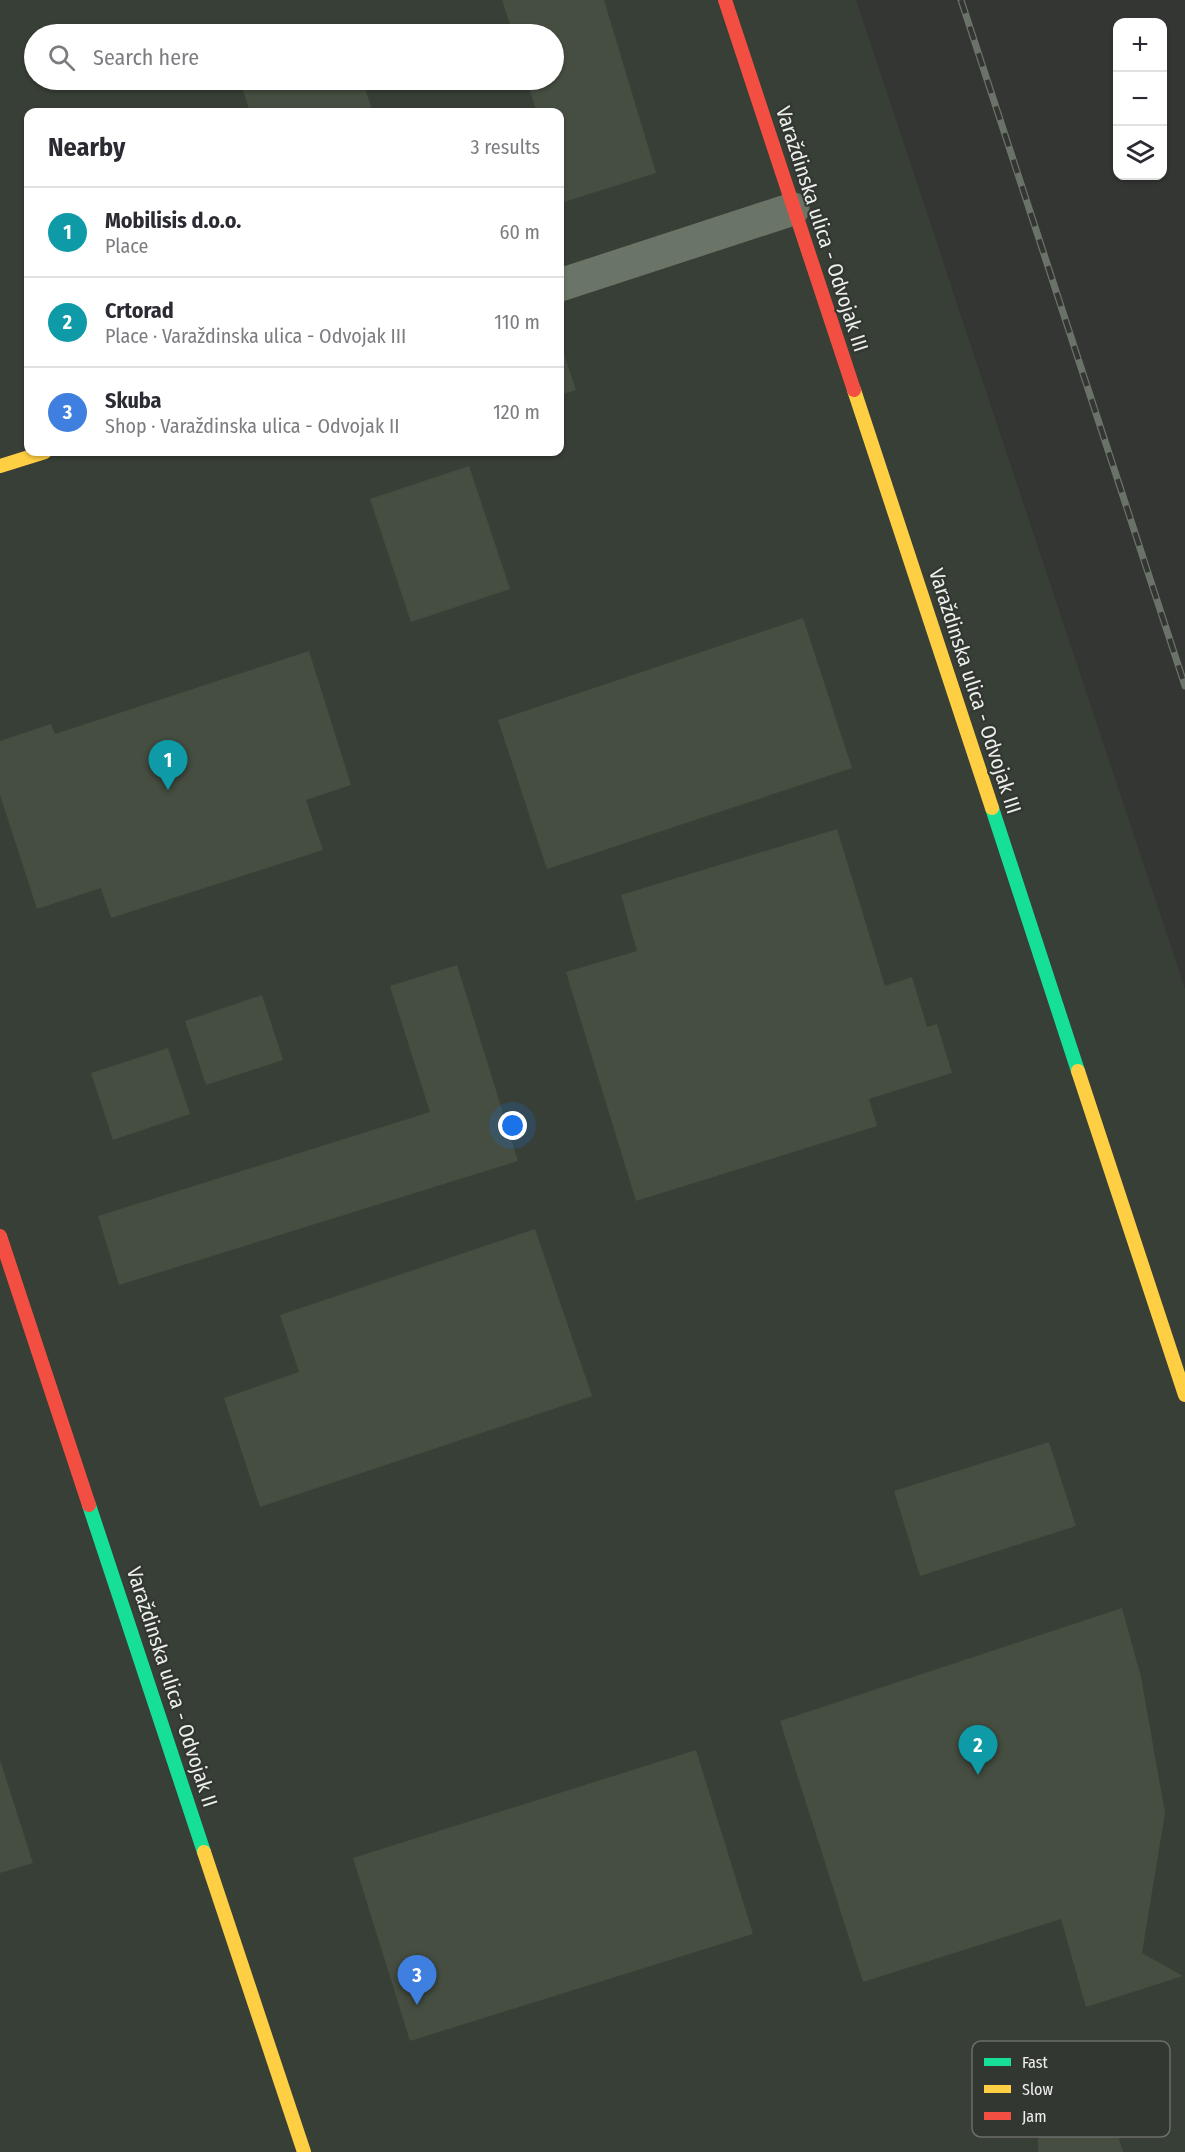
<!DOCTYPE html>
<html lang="en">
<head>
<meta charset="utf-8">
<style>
  body { margin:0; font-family:"Fira Sans Condensed",sans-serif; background:#f7f7f7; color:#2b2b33 }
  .controls { position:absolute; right:18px; top:18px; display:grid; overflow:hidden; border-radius:12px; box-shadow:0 2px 4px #0004 }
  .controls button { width:54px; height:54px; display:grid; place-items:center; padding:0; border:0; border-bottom:2px solid #e1e1e2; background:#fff; color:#2b2b33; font:30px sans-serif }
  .you { position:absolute; left:513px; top:1126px; width:21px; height:21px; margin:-15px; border:4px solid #fff; border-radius:50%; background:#1a73e8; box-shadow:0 0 0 9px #1a73e833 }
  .badge { display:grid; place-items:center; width:39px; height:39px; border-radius:50%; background:#656669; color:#fff; font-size:20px; font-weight:700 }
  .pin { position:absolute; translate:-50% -50px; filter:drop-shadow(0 2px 3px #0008) }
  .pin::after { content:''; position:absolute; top:32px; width:21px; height:18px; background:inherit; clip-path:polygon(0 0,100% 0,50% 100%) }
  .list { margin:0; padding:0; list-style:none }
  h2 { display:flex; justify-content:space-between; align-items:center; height:78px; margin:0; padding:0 24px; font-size:26px }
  h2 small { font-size:20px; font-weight:400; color:#7c7c81 }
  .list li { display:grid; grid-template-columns:39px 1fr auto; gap:18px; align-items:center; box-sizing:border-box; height:90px; padding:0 24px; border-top:2px solid #e1e1e2 }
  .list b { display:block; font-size:22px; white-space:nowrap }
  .list p { margin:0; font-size:20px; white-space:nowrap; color:#7c7c81 }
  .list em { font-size:20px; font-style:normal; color:#7c7c81 }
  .icon { flex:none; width:33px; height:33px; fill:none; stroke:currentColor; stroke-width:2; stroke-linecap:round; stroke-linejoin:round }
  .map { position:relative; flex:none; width:1185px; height:2152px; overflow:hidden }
  .search { position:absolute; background:#fff; box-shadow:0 2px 4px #0004; left:24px; top:24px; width:540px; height:66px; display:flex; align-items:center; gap:15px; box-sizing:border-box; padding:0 21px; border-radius:33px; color:#7c7c81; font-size:22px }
  .panel { position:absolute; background:#fff; box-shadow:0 2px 4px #0004; left:24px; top:108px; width:540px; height:348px; border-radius:12px }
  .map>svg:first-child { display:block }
  .built { fill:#383f36; fill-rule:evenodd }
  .building { fill:#454e41 }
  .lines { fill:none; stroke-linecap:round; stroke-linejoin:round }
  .street { stroke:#6b7567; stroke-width:33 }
  .fast { stroke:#16e098; stroke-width:14 }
  .slow { stroke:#ffcf43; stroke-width:14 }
  .jam { stroke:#f24e42; stroke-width:14 }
  .rail-casing { stroke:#6b7269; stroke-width:7 }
  .rail { stroke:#333732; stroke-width:4.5; stroke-dasharray:14; stroke-linecap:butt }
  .labels { text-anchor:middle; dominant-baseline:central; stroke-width:4.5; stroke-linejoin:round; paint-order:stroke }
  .street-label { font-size:21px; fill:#edefec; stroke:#333732 }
  .key { fill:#333732; stroke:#6b6e6a; stroke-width:1.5 }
  .key-label { font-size:16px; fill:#edefec }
</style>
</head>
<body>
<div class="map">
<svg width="1185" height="2152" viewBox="0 0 1185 2152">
  <rect width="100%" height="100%" fill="#343633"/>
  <path class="built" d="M0,0H856L1185,989V2152H0ZM34,34H554V80H34ZM28,112H560V452H28Z"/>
  <path class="building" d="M502,0H604L656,173L564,202L560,187V112H537L526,80H554V34H513Z
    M240,80H362L373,112H250Z
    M563,351L576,390L560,395V352Z
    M469,466L510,589L411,622L370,499Z
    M803,618L852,768L547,869L498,720Z
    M309,651L351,785L306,800L323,850L111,918L101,888L37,909L0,795V741L51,724L55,734Z
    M837,829L885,986L912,977L927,1027L937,1024L952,1073L869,1099L877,1126L636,1201L566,972L637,951L621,895Z
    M457,965L518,1161L119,1285L98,1216L430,1112L390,986Z
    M262,995L283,1060L206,1085L185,1021Z
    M168,1048L190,1114L113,1140L91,1073Z
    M535,1229L592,1396L260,1507L224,1398L299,1372L280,1315Z
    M1049,1442L1076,1526L920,1576L894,1491Z
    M1122,1608L1141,1677L1165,1813L1142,1953L1183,1976L1086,2007L1061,1919L863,1982L780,1721Z
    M696,1750L753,1934L410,2041L353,1858Z
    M0,1760L33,1863L0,1873Z
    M1096,2057L1123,2152H1038V2121L1025,2079Z"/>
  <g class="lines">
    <path class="street" d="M560,285L793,209"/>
    <path class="fast" d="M992,808L1078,1071
      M89,1505L204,1852"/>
    <path class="slow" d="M854,390L992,808
      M0,466L45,452
      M1078,1071L1185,1395
      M204,1852L304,2152"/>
    <path class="jam" d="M725,0L854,390
      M0,1236L89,1505"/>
    <defs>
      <path id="rail" d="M961,0L1185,686"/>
    </defs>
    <use href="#rail" class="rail-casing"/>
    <use href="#rail" class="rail"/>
  </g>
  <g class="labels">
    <g class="street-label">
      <text transform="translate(822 229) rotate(72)">Varaždinska ulica - Odvojak III</text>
      <text transform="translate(975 691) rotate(72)">Varaždinska ulica - Odvojak III</text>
      <text transform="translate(172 1687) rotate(72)">Varaždinska ulica - Odvojak II</text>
    </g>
  </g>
  <rect x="972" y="2041" width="198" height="96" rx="9" class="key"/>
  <rect x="984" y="2058" width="27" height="8" fill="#16e098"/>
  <rect x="984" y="2085" width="27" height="8" fill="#ffcf43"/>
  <rect x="984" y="2112" width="27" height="8" fill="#f24e42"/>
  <g class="key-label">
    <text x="1022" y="2068">Fast</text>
    <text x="1022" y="2095">Slow</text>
    <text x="1022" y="2122">Jam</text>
  </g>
</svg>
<div class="controls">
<button>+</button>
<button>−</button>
<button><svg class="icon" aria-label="layers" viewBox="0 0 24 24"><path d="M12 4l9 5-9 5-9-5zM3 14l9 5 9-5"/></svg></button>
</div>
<div class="you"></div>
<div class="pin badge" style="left:168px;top:790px;background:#0f9aa8">1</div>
<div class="pin badge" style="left:978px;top:1775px;background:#0f9aa8">2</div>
<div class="pin badge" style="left:417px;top:2005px;background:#3f7fe0">3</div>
<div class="search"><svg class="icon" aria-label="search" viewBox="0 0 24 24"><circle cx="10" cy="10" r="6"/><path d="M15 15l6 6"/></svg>Search here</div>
<section class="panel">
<h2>Nearby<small>3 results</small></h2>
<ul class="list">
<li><span class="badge" style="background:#0f9aa8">1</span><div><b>Mobilisis d.o.o.</b><p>Place</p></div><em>60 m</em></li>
<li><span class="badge" style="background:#0f9aa8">2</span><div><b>Crtorad</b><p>Place · Varaždinska ulica - Odvojak III</p></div><em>110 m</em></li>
<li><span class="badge" style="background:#3f7fe0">3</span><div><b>Skuba</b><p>Shop · Varaždinska ulica - Odvojak II</p></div><em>120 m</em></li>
</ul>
</section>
</div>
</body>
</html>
